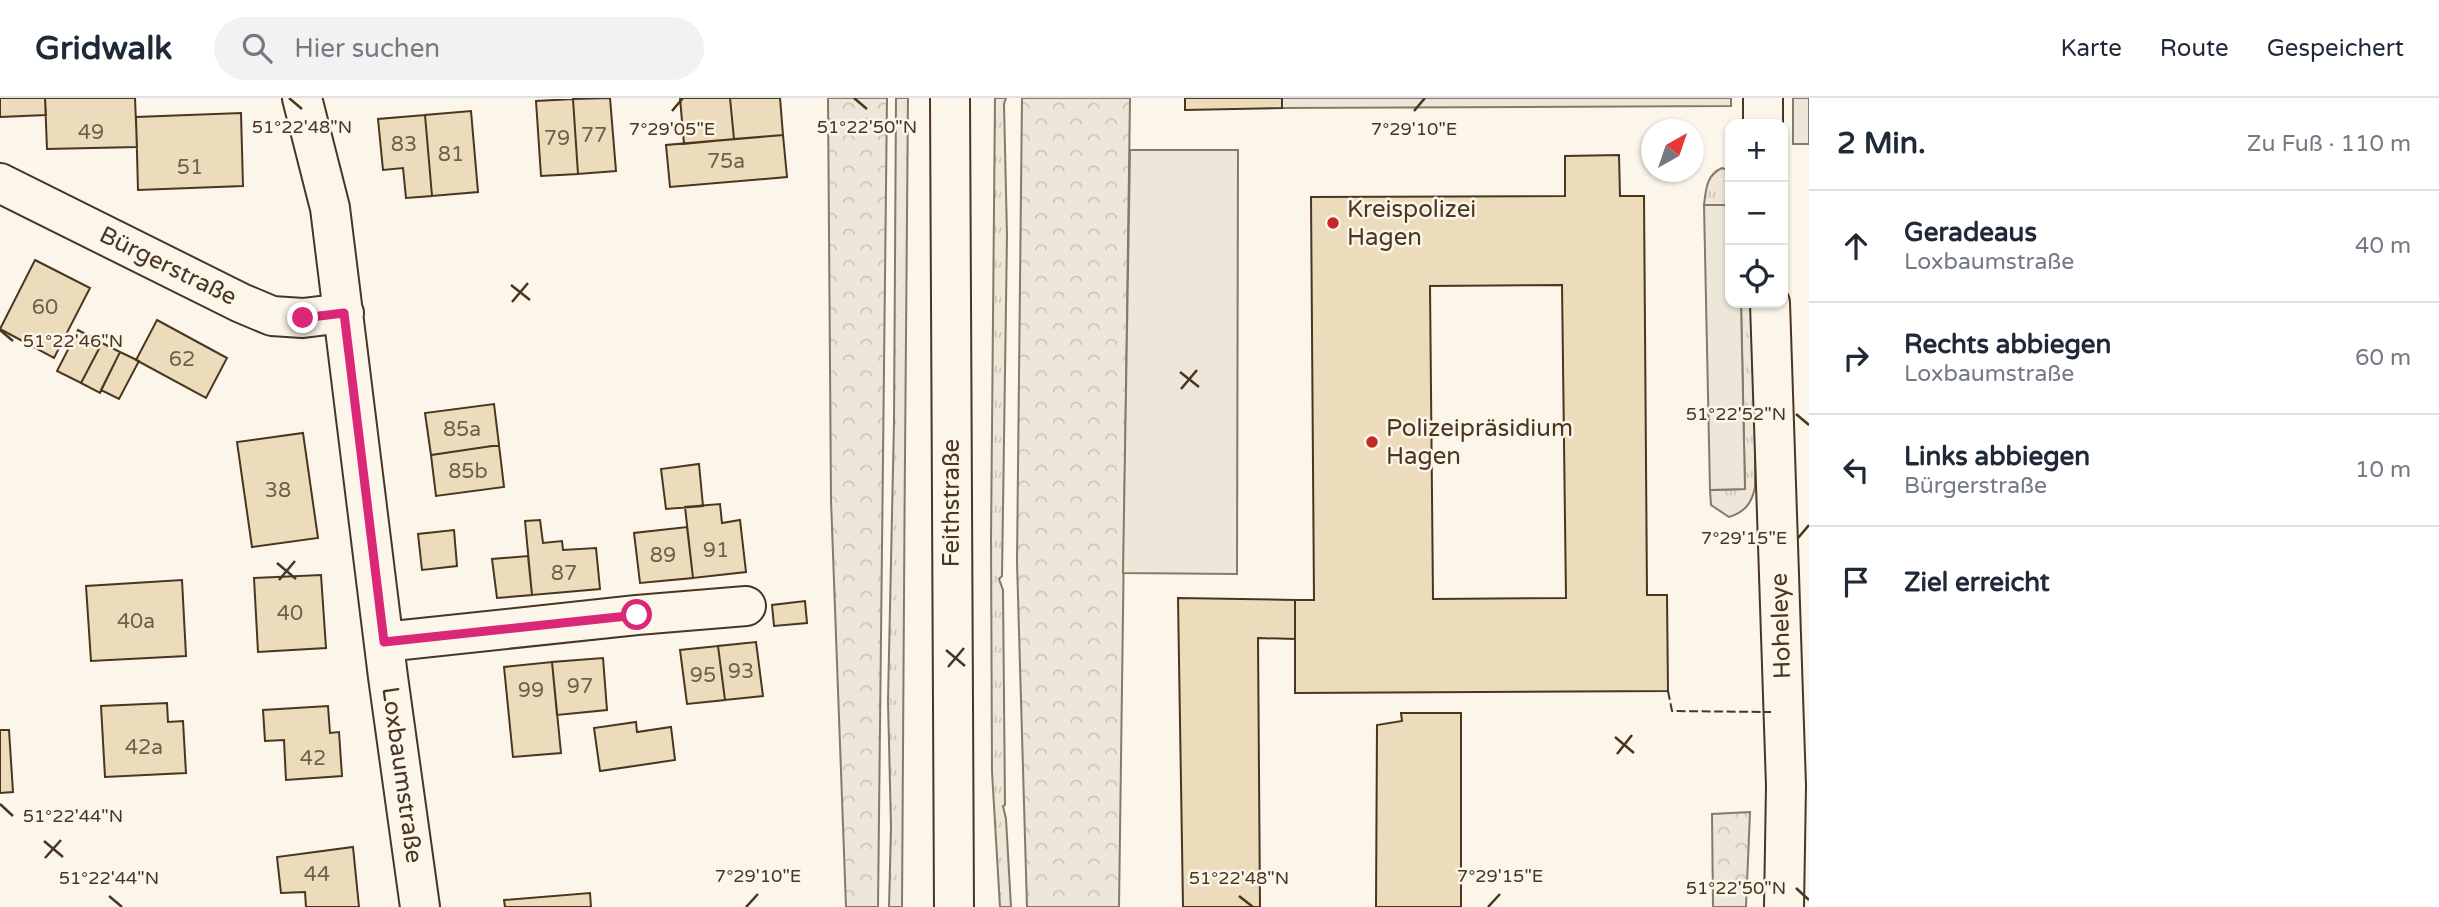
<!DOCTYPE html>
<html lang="de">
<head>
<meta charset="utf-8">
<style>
  body { margin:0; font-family:"Varela Round",sans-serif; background:#f2f2f3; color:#1f2937 }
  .controls { position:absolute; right:21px; top:21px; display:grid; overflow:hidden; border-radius:14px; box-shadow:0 2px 5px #0004 }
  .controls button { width:63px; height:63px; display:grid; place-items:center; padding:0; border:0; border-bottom:2px solid #e0e1e3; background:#fff; color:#1f2937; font:35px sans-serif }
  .compass { position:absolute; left:1641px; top:21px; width:63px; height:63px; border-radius:50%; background:#fff; box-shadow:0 2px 5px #0004; rotate:40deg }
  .stop { position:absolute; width:21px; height:21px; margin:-16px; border:5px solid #db2777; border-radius:50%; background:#fff }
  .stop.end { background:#db2777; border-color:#fff; box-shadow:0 2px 7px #0008 }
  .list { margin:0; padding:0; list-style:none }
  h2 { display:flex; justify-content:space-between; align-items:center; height:91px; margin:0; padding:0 28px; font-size:30px }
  h2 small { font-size:23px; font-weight:400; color:#747a83 }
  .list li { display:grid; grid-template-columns:46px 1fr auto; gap:21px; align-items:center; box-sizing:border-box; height:112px; padding:0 28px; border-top:2px solid #e0e1e3 }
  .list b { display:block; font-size:26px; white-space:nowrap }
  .list p { margin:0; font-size:23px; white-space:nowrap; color:#747a83 }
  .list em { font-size:23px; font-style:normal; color:#747a83 }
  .icon { flex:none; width:38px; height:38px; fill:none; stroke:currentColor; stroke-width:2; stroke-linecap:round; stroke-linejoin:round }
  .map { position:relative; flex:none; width:1809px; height:809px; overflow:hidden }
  header { display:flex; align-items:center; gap:42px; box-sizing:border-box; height:98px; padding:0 35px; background:#fff; border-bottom:2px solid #e0e1e3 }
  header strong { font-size:33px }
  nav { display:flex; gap:38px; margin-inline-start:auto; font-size:24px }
  .search { width:490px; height:63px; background:#f2f2f3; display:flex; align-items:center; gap:18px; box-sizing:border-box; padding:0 24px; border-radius:38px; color:#747a83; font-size:26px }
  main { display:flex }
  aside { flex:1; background:#fff }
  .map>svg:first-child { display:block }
  .grass { fill:url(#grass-tufts); stroke:#887966; stroke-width:2 }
  .forest { fill:url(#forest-crowns); stroke:#887966; stroke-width:2 }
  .parking { fill:#ede7d9; stroke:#887966; stroke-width:2 }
  .building { fill:#ecdcbc; stroke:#4a3520; stroke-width:2; fill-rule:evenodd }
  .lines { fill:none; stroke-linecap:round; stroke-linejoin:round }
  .minor-casing { stroke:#4a3520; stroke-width:42 }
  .major-casing { stroke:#4a3520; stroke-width:42 }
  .minor { stroke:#fbf6e9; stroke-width:38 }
  .major { stroke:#fbf6e9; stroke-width:38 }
  .fence { stroke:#4a3520; stroke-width:2; stroke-dasharray:9 3.5; stroke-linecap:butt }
  .route { stroke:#db2777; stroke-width:9 }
  .ticks { fill:none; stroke:#4a3520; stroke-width:2.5 }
  .poi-dot { fill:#c62828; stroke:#fbf6e9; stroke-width:2.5 }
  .labels { text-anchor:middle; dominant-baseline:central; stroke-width:5; stroke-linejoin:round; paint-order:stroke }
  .number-label { font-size:21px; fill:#725f47 }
  .poi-label { font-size:24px; fill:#4a3520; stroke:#fbf6e9; text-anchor:start }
  .street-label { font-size:24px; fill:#4a3520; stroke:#fbf6e9 }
  .ticks-label { font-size:18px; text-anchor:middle; fill:#4a3520; stroke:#fbf6e9; stroke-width:5; stroke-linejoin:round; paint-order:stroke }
</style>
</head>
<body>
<header>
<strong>Gridwalk</strong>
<div class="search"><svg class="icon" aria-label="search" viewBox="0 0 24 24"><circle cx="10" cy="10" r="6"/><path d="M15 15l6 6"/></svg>Hier suchen</div>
<nav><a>Karte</a><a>Route</a><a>Gespeichert</a></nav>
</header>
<main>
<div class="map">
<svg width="1809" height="809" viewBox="0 0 1809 809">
  <defs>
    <pattern id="grass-tufts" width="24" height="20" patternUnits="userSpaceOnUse" patternTransform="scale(1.75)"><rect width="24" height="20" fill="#ede6d9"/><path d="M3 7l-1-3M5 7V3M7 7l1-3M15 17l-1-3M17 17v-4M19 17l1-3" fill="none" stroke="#cdc6ba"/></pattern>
    <pattern id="forest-crowns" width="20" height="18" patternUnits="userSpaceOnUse" patternTransform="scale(1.75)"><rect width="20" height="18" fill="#ede6d9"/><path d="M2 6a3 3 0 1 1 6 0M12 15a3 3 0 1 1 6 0" fill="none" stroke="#cdc6ba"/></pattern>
  </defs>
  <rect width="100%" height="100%" fill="#fbf6e9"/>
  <path class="grass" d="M896,0H908C906,270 903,539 902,809H889L891,729L888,603L894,324Z
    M995,0H1006L1004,6L1007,138L1002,478L999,481L1003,492L1005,707L1003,708L1006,721L1011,809H1000L992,674L991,441Z
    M1722,70L1730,73V107H1704C1706,92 1706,77 1722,70Z
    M1741,205H1755V389C1752,405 1745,414 1729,419L1711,407L1710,392L1745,391Z"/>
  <path class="forest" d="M828,0H887L878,809H846L831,402Z
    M1022,0H1130L1119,809H1027L1017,464Z
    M1750,714L1746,809H1713L1712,716Z"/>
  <path class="parking" d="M1282,0H1731V8L1282,10Z
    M1793,0H1809V46H1793Z
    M1130,52H1238L1237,476L1123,475Z
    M1704,107H1730V205H1741L1745,391L1710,392Z"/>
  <path class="building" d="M0,0H45L46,17L0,19Z
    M45,0H135L137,49L47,51Z
    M610,0L616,73L578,76L573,1Z
    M680,0H730L734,41L684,46Z
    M730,0H780L783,37L734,41Z
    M1185,0H1282V10L1185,12Z
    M573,1L578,76L541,78L536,3Z
    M471,13L478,94L432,98L425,17Z
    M241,15L243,88L138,92L136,19Z
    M425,17L432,98L406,100L403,70L383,72L378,21Z
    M783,37L787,79L670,89L666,47Z
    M1619,57L1620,98H1644L1647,497H1667L1668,593L1295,595V502H1314L1311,99L1565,98V58ZM1562,187L1566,500L1433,501L1430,188Z
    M35,162L90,190L54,260L0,231Z
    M157,222L227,260L206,300L136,262Z
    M78,232L102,245L81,285L57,273Z
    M102,245L120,254L100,295L81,285Z
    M120,254L139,263L119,301L101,292Z
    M494,306L499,347L431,357L425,315Z
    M303,335L318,440L252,449L237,344Z
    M499,347L504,389L436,398L431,357Z
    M699,366L703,408L666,411L661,371Z
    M720,406L722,425L740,422L746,474L693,480L685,409Z
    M540,422L543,445L562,443L563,452L596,450L600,491L532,497L525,423Z
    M687,429L693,480L640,485L634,435Z
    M454,432L457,468L422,472L418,436Z
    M528,458L532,497L497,500L492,461Z
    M321,477L326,550L258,554L254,480Z
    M182,482L186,558L91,563L86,488Z
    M1178,500L1295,502V541L1258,540L1260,809H1183Z
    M805,503L807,525L774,528L772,507Z
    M756,544L763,598L725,602L718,548Z
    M718,548L725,602L687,606L680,552Z
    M603,560L607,612L557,617L552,564Z
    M552,564L561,655L513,659L504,569Z
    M167,605L168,624L183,623L186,675L105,679L101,608Z
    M328,608L330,635L339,634L342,678L286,682L284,642L265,643L263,612Z
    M1401,615H1461V809H1376L1377,627L1402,623Z
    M636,624L637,634L671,629L675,662L600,673L594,630Z
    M0,632H9L13,694L0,695Z
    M353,749L359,809H306L305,794L281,795L277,759Z
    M590,795L591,809H505L504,802Z"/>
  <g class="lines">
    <defs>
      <path id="minor" d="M302,0L330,110L388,579L420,809
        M1763,26V0
        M0,85L241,205L272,218L303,220L344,215
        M1770,205L1786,688L1784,809
        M384,544L637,517L746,508"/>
      <path id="major" d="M950,0L954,809"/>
    </defs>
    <use href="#minor" class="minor-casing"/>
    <use href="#major" class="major-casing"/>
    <use href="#minor" class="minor"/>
    <use href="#major" class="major"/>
    <path class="fence" d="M1668,593L1672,613L1771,614"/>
  </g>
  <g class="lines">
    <path class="route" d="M303,220L344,215L384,544L637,517"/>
  </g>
  <path class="ticks" d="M289,0L302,11M854,0L867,11M672,13L683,0M1414,13L1425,0M511,187L530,202M512,204L528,185M0,232L13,243M1180,274L1199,289M1181,291L1197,272M1796,316L1809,327M1798,440L1809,427M277,465L296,481M279,482L295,463M946,552L965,568M948,569L964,550M1615,639L1634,655M1617,656L1632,637M0,706L13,718M44,743L63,759M45,760L61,742M1796,790L1809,802M109,798L122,809M1239,798L1253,809M746,809L758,796M1488,809L1500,796"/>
  <g class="poi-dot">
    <circle cx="1333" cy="125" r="7"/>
    <circle cx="1372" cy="344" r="7"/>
  </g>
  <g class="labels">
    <g class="number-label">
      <text x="91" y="34">49</text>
      <text x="594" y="37">77</text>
      <text x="557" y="40">79</text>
      <text x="404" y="46">83</text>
      <text x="451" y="56">81</text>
      <text x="726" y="63">75a</text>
      <text x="190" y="69">51</text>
      <text x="45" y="209">60</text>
      <text x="182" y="261">62</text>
      <text x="462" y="331">85a</text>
      <text x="468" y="373">85b</text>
      <text x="278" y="392">38</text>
      <text x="716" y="452">91</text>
      <text x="663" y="457">89</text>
      <text x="564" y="475">87</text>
      <text x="290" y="515">40</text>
      <text x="136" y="523">40a</text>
      <text x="741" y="573">93</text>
      <text x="703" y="577">95</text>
      <text x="580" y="588">97</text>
      <text x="531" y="592">99</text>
      <text x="144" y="649">42a</text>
      <text x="313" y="660">42</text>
      <text x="317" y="776">44</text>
    </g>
    <g class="poi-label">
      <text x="1347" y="111">Kreispolizei<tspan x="1347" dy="28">Hagen</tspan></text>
      <text x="1386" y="330">Polizeipräsidium<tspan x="1386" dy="28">Hagen</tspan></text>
    </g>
    <g class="street-label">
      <text transform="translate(168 168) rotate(26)">Bürgerstraße</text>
      <text transform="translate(951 405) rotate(-90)">Feithstraße</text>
      <text transform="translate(1781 528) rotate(-92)">Hoheleye</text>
      <text transform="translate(402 677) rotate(82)">Loxbaumstraße</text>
    </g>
  </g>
  <g class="ticks-label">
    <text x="302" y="35">51°22'48"N</text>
    <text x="867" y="35">51°22'50"N</text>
    <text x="672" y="37">7°29'05"E</text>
    <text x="1414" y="37">7°29'10"E</text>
    <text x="73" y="249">51°22'46"N</text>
    <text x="1736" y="322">51°22'52"N</text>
    <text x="1744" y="446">7°29'15"E</text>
    <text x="73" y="724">51°22'44"N</text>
    <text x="758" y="784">7°29'10"E</text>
    <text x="1500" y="784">7°29'15"E</text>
    <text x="109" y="786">51°22'44"N</text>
    <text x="1239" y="786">51°22'48"N</text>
    <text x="1736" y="796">51°22'50"N</text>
  </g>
</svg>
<div class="controls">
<button>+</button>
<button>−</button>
<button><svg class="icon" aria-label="locate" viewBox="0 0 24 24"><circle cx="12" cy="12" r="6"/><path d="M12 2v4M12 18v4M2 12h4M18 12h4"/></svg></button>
</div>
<svg class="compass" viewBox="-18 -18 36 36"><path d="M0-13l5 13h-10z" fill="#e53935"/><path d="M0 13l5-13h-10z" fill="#747a83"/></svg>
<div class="stop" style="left:637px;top:517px"></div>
<div class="stop end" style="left:303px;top:220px"></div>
</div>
<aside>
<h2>2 Min.<small>Zu Fuß · 110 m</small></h2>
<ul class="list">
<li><svg class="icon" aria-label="ahead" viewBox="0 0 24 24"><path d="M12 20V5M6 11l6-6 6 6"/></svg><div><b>Geradeaus</b><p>Loxbaumstraße</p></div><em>40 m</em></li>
<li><svg class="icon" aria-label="right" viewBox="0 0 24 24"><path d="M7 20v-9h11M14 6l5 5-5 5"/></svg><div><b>Rechts abbiegen</b><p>Loxbaumstraße</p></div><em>60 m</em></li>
<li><svg class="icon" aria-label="left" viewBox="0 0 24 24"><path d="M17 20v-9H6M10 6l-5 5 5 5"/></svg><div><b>Links abbiegen</b><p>Bürgerstraße</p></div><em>10 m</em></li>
<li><svg class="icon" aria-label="arrive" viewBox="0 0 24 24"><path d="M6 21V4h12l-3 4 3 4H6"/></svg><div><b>Ziel erreicht</b></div></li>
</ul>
</aside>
</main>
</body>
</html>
